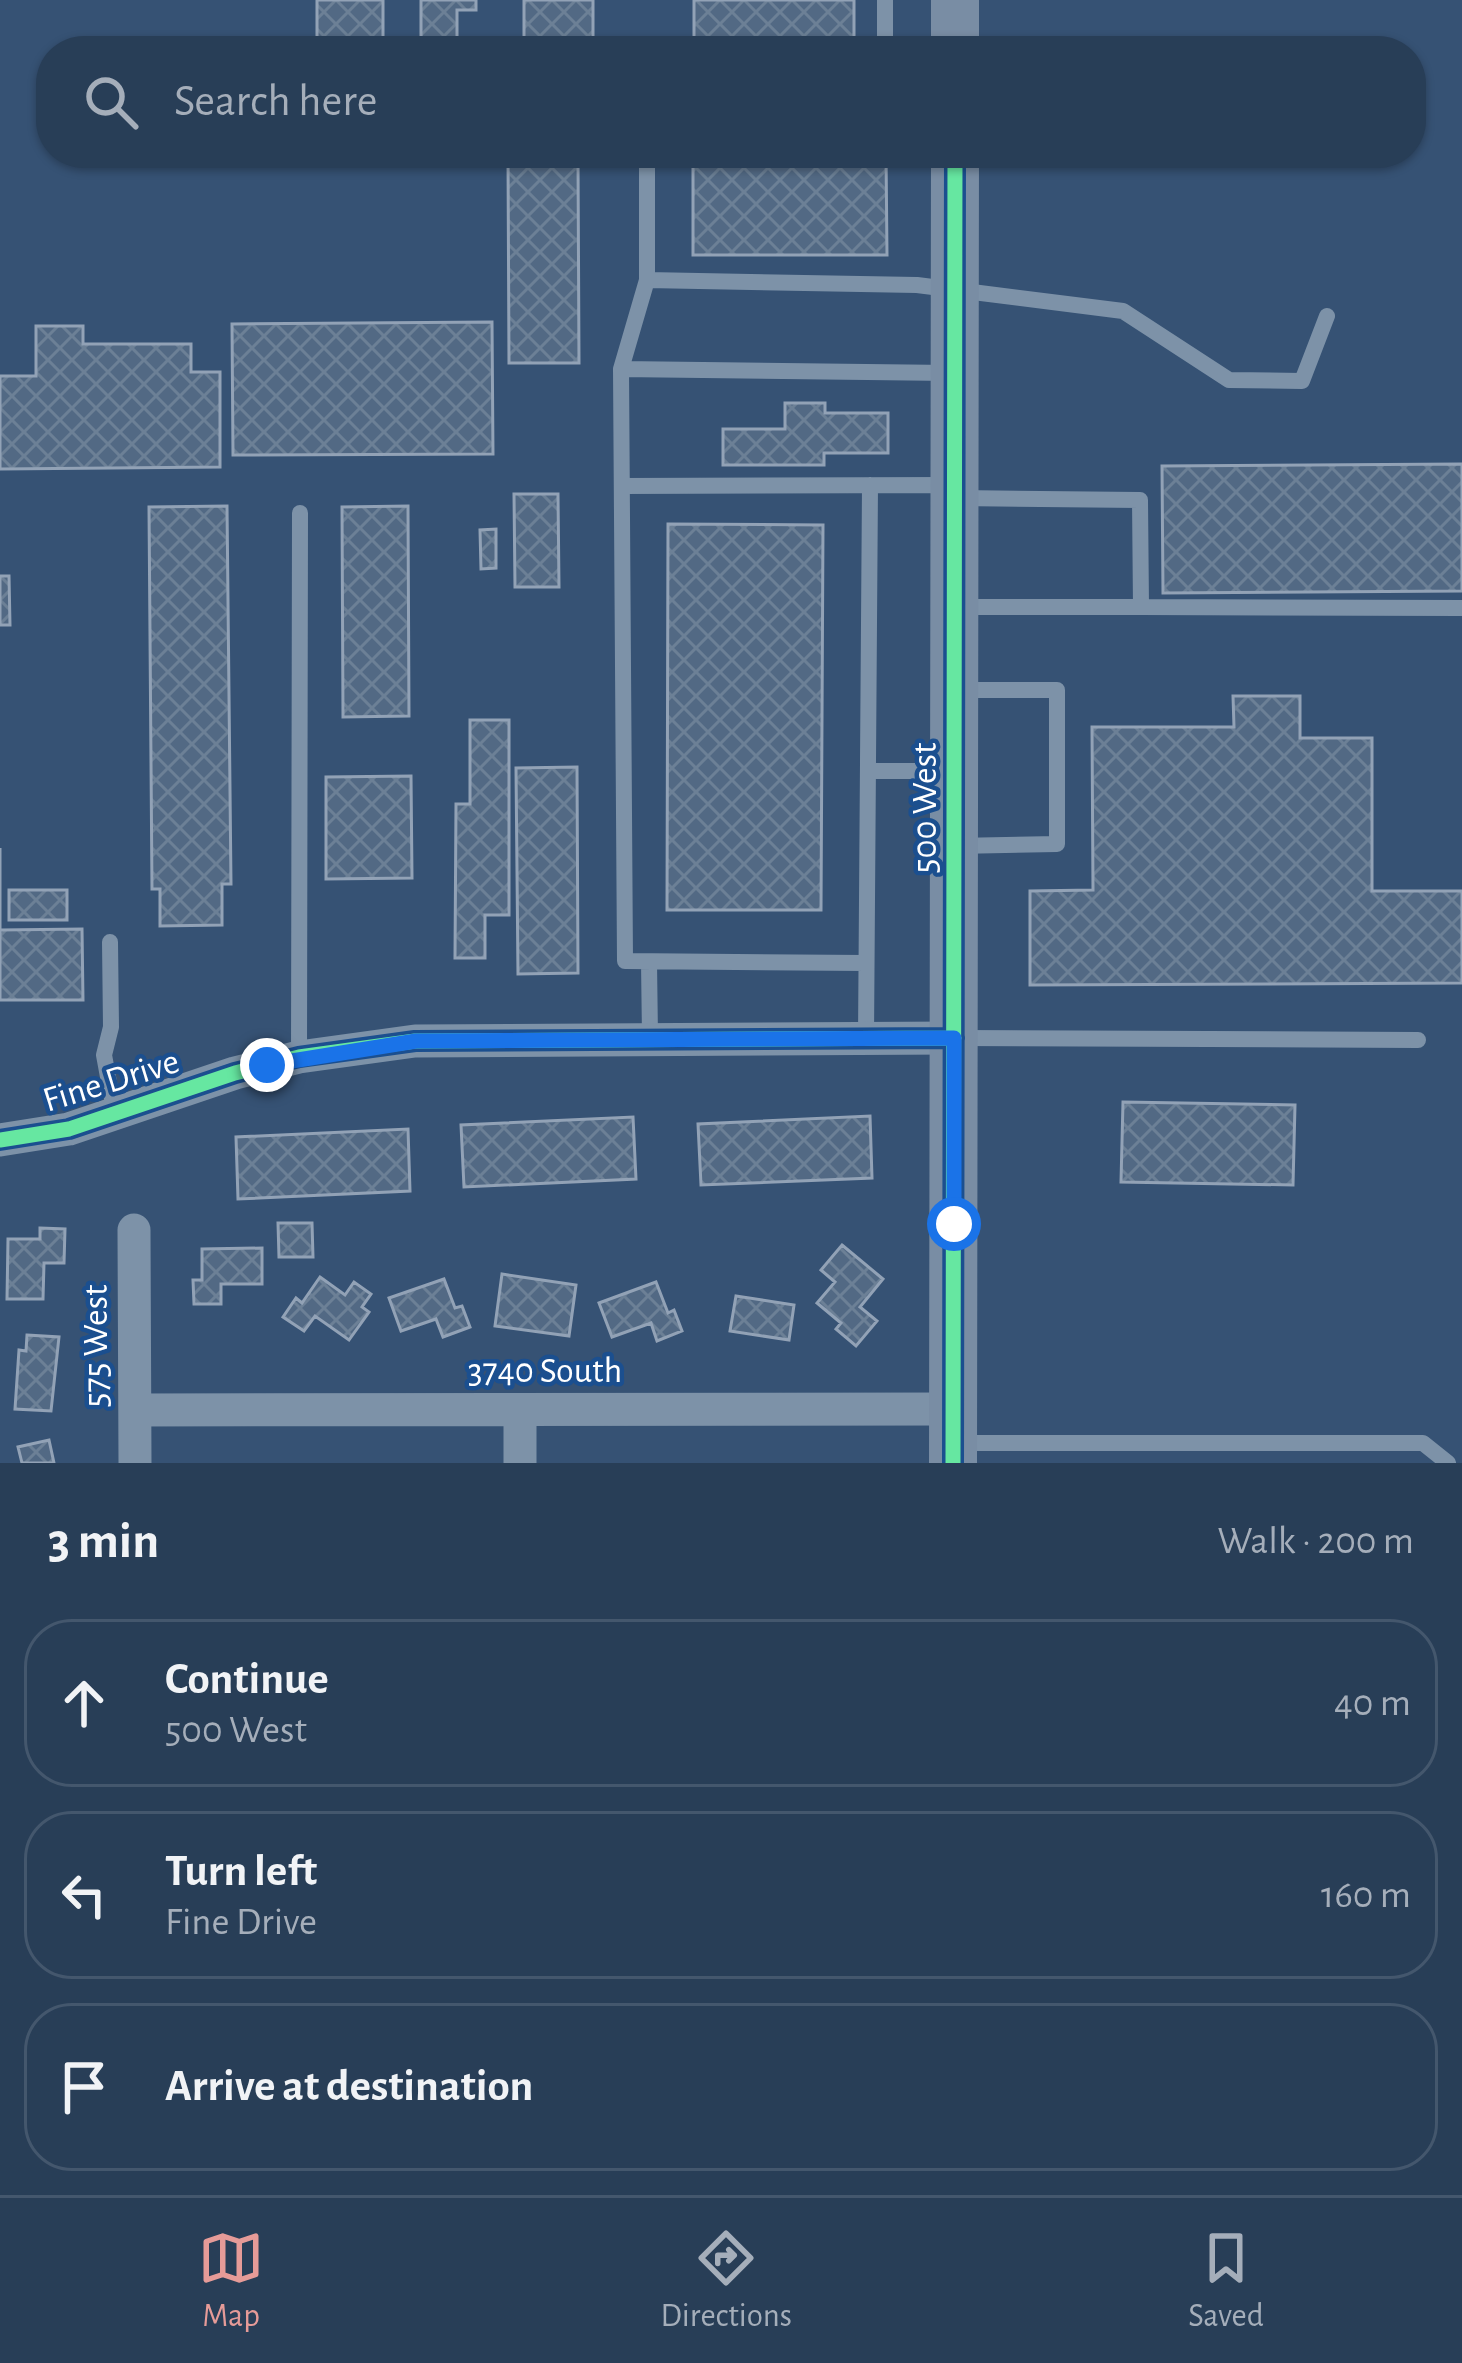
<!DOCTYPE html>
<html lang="en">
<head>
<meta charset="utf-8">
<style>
  body { margin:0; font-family:"Alegreya Sans",sans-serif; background:#30455d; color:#f1f3f6 }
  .stop { position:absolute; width:36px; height:36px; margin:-27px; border:9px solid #1a73e8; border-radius:50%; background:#fff }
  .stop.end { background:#1a73e8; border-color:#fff; box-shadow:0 3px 12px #0008 }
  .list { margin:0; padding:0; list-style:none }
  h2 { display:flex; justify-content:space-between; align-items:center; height:156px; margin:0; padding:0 48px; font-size:51px }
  h2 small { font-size:39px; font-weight:400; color:#a5aeba }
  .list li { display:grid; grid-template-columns:78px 1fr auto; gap:36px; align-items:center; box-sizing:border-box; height:168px; margin:0 24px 24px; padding:0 24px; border:3px solid #44576d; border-radius:48px }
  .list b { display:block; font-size:45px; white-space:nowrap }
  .list p { margin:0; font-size:39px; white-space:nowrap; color:#a5aeba }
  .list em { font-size:39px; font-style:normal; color:#a5aeba }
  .icon { flex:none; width:66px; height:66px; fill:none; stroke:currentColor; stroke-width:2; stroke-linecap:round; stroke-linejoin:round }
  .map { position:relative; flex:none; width:1462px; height:1463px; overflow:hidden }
  .search { position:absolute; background:#283e57; box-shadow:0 3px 9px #0004; left:36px; right:36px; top:36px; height:132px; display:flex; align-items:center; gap:30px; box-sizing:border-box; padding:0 42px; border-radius:48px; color:#a5aeba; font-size:45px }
  .sheet { height:732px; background:#283e57 }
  nav { display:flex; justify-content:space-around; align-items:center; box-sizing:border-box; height:168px; border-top:3px solid #44576d; background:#283e57; font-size:33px; color:#a5aeba }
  nav a { display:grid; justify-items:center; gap:6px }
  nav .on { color:#e69b98 }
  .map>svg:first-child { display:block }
  .building { fill:url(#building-cross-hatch); stroke:#92a2b6; stroke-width:3 }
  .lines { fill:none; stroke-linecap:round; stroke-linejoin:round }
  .lane { stroke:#7d92a8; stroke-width:16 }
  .street { stroke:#7d92a8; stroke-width:33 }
  .secondary { stroke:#798da4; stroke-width:48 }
  .cycleway-casing { stroke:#1b4f8f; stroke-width:22 }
  .cycleway { stroke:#66e7a1; stroke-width:15 }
  .route { stroke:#1a73e8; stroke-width:15 }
  .labels { text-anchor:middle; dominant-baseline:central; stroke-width:9; stroke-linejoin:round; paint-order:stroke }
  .street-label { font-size:36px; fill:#fff; stroke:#1b4f8f }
</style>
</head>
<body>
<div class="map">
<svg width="1462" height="1463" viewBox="0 0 1462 1463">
  <defs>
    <pattern id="building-cross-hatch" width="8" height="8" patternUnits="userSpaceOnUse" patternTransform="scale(3)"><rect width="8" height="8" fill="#526984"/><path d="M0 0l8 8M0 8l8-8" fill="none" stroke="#6c8096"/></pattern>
  </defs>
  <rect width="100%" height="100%" fill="#365274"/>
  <path class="building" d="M317,0H383V46H317Z
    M421,0H476V10H457V42H421Z
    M524,0H593V49L524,50Z
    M694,0H854V49H694Z
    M693,153H886L887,255H693Z
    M508,157H578L579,363H509Z
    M492,322L493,454L233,455L232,324Z
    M36,326H83V344H191V372H220V467L0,469V376H36Z
    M785,403H825V413H888V453H824V465H723V429H785Z
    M1462,464V591L1163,593L1162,466Z
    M514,494H558L559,587H515Z
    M227,506L231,884H222V925L160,926V889H152L149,507Z
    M408,506L409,716L343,717L342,507Z
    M668,524L823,525L821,910H667Z
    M496,529V568L481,569L480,530Z
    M0,576H9L10,625H0Z
    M1233,696H1300V738H1372V891H1462V983L1030,985V891L1093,890L1092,727H1234Z
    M470,720H509V915H485V958H455L456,804H470Z
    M577,767L578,973L518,974L516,768Z
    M411,776L412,878L326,879V777Z
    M0,848V930L82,929L83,1000H0Z
    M9,890H67V920H9Z
    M1123,1102L1295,1105L1293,1185L1121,1182Z
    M870,1116L872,1178L701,1185L698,1124Z
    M633,1117L636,1179L464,1187L461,1125Z
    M408,1129L410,1191L238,1199L236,1137Z
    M278,1223H312L313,1257H279Z
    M40,1228L65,1229L64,1263H44L43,1299H7L8,1239H40Z
    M842,1245L883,1279L860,1307L877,1321L856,1346L836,1329L841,1323L817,1303L835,1282L821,1270Z
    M262,1248V1284H221V1304H194L193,1280H202V1249Z
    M502,1274L576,1285L569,1336L495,1326Z
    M320,1277L345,1295L354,1282L371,1294L362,1307L369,1312L349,1340L315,1316L304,1331L283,1317L296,1298L302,1303Z
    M444,1279L455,1308L462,1306L470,1327L443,1337L436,1319L401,1331L389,1298Z
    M656,1282L668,1313L674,1310L682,1331L657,1341L651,1323L612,1337L599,1303Z
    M736,1296L794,1305L789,1340L730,1331Z
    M27,1335L59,1337L51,1411L15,1409L19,1350L26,1351Z
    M49,1440L54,1463H22L18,1447Z"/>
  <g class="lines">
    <path class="lane" d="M885,51V0
      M647,153V280L621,369L625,961L866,963
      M647,280L917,285L1123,311L1229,380L1302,381L1327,316
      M621,369L950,373
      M622,486L951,485
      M957,498L1140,500L1141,607H958
      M1141,607L1462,608
      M870,771H953
      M955,846L1057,844V690H956
      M110,942L111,1027L104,1055L115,1115
      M649,962L650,1037
      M866,1038L870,485
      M955,1038L1418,1040
      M299,1057L300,513
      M954,1443H1423L1448,1463"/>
    <path class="street" d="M0,1140L69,1129L235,1073L299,1057L415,1041L954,1038
      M134,1230L135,1463
      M135,1410L954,1409
      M520,1410V1463"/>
    <path class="secondary" d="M955,51V0
      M953,1463L955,153"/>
    <defs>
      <path id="cycleway" d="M0,1140L69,1129L235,1073L299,1057L415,1041L954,1038
        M953,1463L955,153"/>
    </defs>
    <use href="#cycleway" class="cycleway-casing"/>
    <use href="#cycleway" class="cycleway"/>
  </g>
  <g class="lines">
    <path class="route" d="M267,1065L416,1041L954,1038V1224"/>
  </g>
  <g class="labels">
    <g class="street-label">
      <text transform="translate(925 808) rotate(-90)">500 West</text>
      <text transform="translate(111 1081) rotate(-17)">Fine Drive</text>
      <text transform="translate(96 1346) rotate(-90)">575 West</text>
      <text x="545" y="1371">3740 South</text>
    </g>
  </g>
</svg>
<div class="stop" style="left:954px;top:1224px"></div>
<div class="stop end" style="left:267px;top:1065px"></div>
<div class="search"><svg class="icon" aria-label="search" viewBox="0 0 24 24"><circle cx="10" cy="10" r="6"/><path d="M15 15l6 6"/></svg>Search here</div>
</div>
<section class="sheet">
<h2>3 min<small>Walk · 200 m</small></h2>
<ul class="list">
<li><svg class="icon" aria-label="ahead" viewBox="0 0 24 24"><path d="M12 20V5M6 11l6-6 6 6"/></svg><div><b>Continue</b><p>500 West</p></div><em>40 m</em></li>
<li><svg class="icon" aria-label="left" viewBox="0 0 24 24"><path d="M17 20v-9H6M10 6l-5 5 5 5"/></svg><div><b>Turn left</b><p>Fine Drive</p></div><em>160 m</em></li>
<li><svg class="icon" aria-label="arrive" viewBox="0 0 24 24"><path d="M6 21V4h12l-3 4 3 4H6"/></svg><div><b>Arrive at destination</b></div></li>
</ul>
</section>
<nav>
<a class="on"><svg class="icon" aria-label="map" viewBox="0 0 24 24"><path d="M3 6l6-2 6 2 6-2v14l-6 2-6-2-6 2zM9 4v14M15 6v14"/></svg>Map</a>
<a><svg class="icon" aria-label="directions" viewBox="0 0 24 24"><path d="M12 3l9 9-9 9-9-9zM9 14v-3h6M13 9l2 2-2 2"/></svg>Directions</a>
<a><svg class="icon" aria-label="saved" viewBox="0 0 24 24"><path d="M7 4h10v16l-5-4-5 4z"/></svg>Saved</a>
</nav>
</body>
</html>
